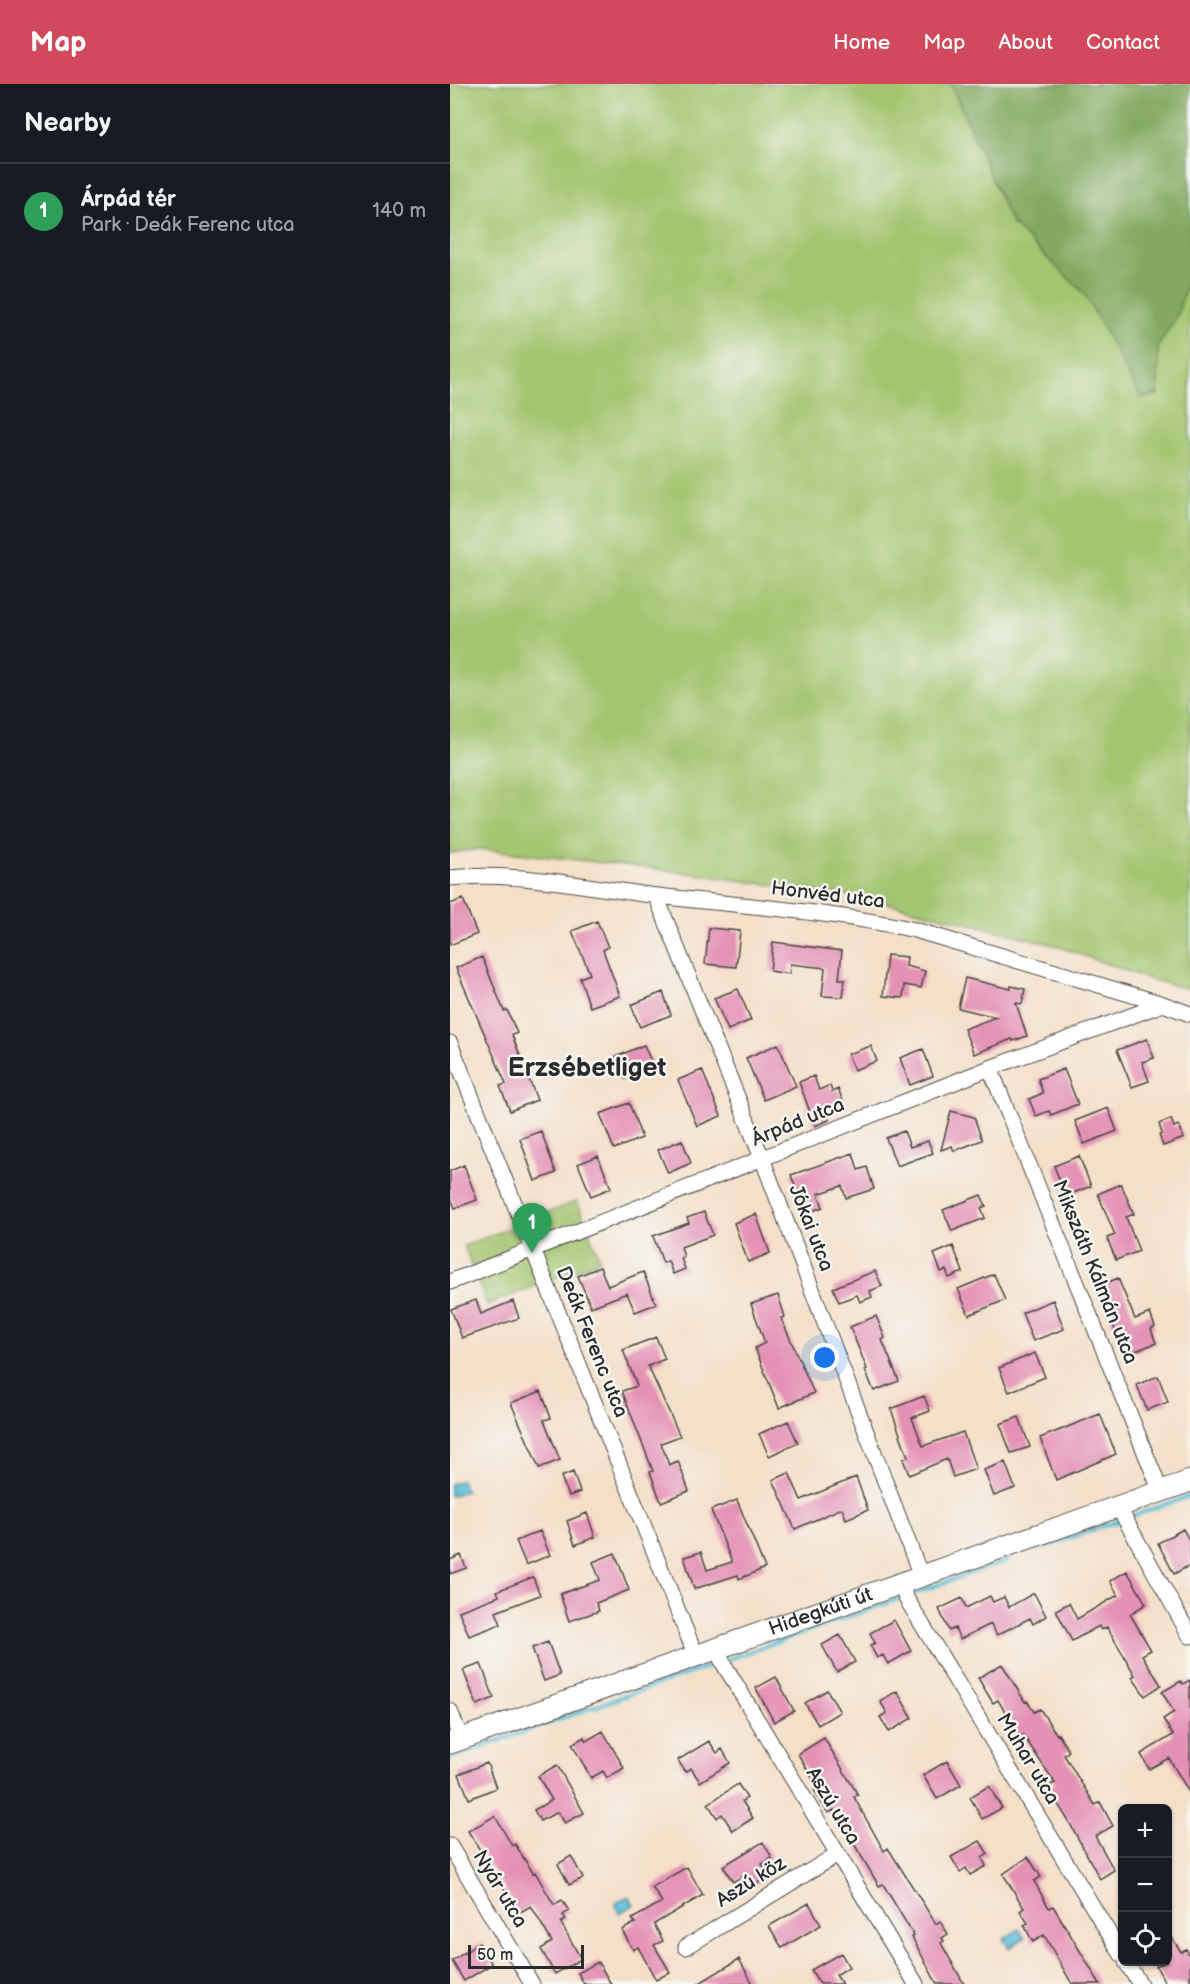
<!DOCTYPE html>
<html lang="en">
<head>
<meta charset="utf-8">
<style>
  body { margin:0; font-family:"Balsamiq Sans",sans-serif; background:#242831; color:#f1f3f6 }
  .controls { position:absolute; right:18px; bottom:18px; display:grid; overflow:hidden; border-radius:9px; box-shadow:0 2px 4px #0004 }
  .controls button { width:54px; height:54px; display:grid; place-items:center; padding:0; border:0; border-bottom:2px solid #363941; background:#171b24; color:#f1f3f6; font:30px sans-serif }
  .scale { position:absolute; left:18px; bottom:15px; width:116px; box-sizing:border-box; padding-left:6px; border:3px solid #2b2b2b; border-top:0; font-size:16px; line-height:21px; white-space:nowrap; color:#2b2b2b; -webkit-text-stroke:4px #f6f6f2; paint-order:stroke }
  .you { position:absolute; left:375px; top:1274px; width:21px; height:21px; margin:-15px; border:4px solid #fff; border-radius:50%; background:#1a73e8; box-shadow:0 0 0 9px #1a73e833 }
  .badge { display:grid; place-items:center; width:39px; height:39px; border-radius:50%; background:#d1495b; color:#fff; font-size:20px; font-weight:700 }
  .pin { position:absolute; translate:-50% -50px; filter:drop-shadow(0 2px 3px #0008) }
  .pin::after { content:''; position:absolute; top:32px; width:21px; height:18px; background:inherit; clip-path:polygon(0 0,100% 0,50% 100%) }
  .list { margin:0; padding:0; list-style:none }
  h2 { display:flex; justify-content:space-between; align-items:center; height:78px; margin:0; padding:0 24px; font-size:26px }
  h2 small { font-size:20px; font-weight:400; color:#9ea1a6 }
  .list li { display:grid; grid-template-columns:39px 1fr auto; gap:18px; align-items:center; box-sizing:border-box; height:96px; padding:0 24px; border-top:2px solid #363941 }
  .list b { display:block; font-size:22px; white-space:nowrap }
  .list p { margin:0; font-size:20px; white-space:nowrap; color:#9ea1a6 }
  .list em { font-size:20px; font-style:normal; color:#9ea1a6 }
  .icon { flex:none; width:33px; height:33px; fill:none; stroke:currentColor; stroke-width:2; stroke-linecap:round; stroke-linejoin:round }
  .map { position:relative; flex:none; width:740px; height:1900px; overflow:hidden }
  header { display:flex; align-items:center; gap:36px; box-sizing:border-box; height:84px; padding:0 30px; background:#d1495b; color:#fff }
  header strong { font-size:28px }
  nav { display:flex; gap:33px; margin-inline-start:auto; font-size:21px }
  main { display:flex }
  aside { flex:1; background:#171b24 }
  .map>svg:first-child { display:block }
  .green { fill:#a2c56e; stroke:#66784c; stroke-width:1.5 }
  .forest { fill:#81aa61; stroke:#566a46; stroke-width:1.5 }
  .water { fill:#59bed7; stroke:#427481; stroke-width:1.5 }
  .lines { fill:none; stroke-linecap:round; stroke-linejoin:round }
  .stream { stroke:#59bed7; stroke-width:4.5 }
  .building { fill:#e491b5 }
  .minor-casing { stroke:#494642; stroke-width:17 }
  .secondary-casing { stroke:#494642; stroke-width:23 }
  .minor { stroke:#fff; stroke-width:15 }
  .secondary { stroke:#fff; stroke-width:21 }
  .labels { text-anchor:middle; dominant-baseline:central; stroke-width:5; stroke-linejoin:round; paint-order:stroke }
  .street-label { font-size:20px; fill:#2b2b2b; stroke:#f6f6f2 }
  .district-label { font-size:26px; font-weight:bold; fill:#2b2b2b; stroke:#f6f6f2 }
</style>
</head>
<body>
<header>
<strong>Map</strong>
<nav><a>Home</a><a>Map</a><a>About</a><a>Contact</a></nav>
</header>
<main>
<aside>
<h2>Nearby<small></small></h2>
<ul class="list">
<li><span class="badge" style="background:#2e9e5b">1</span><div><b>Árpád tér</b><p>Park · Deák Ferenc utca</p></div><em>140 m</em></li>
</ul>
</aside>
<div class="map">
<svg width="740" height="1900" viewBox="0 0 740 1900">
  <rect width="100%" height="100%" fill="#f6f6f2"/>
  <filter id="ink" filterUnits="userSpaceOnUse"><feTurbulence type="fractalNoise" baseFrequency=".0167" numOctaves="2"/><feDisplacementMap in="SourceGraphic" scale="12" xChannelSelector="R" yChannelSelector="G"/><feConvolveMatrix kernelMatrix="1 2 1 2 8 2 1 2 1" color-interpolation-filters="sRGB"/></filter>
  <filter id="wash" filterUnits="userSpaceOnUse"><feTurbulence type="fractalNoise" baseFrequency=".008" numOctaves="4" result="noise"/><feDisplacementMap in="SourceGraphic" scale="24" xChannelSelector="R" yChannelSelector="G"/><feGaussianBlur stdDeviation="1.35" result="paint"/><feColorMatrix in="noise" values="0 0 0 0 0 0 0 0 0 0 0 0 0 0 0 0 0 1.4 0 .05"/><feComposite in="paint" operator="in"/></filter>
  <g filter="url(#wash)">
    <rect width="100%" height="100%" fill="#f4dfc7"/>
    <path class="green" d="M0,0H501L561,139L634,209L691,314L708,310V262L727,232L740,187V905L702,896L604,861L422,815L208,785L30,765L0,769Z
      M127,1117L150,1176L37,1221L14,1162Z"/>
    <path class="forest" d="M501,0H740V187L727,232L708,262V310L691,314L634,209L561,139Z"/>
    <path class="water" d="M11,1396L16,1407L0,1412V1400Z
      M178,1812L184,1821L170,1829L165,1820Z
      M569,1845L575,1854L559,1864L553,1855Z"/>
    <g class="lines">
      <path class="stream" d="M588,1465L740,1412
        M0,1674L558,1476"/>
    </g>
    <g id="blocks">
      <path class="building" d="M13,815L27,850L0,861V820Z
        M147,837L158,863L153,866L170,912L140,923L130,894L140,890L122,847Z
        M259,844L290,847L286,883L255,880Z
        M323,858L392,867L389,895H395L393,913L372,912L375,884L340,880L339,890L320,887Z
        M437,871L457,873L456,882L475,887L471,904L454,901L453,914L433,912Z
        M32,873L54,927L57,926L67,949L62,951L87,1016L60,1027L50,1002L56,1000L6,884Z
        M515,894L561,905V902L575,905L572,920L566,919L577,952L563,957L562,955L524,970L514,945L546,933L508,924Z
        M288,905L301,936L278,946L264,914Z
        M213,908L221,931L190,943L181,921Z
        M697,955L704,974L692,978L699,997L682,1003L667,966Z
        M328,960L346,1002L314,1016L296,974Z
        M194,961L201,977L183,985L186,991L175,995L165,973Z
        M421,962L427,977L404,986L398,970Z
        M473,965L483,992L460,1001L450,974Z
        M614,985L628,1020L601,1031L599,1027L586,1032L579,1015L593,1009L588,995Z
        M252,986L271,1032L247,1042L228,996Z
        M364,992L369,1006L380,1001L382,1008L388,1005L393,1017L387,1019L388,1024L377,1029L379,1036L365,1042L349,998Z
        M179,1019L192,1054L164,1065L150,1030Z
        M658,1024L667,1047L634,1060L625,1037Z
        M501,1027L524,1033L532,1056L504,1067L502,1062L491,1066Z
        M721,1035L724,1043L729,1041L734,1054L713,1062L709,1051L712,1050L709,1040Z
        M91,1047L106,1089L85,1097L70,1055Z
        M454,1047L460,1063L478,1057L483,1069L447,1082L436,1054Z
        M232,1056L241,1079L218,1089L208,1066Z
        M403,1069L408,1086L417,1083L424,1105L396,1114L392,1102L368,1110L373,1123L355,1130L341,1091Z
        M148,1072L161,1104L141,1112L128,1080Z
        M629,1072L641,1102L616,1112L604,1082Z
        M14,1081L27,1116L5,1124L0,1112V1087Z
        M671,1100L684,1130L676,1133L689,1167L666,1176L657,1154L665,1151L648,1110Z
        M531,1111L536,1122L531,1124L535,1134L502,1147L493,1126Z
        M254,1128L263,1151L231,1163L234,1173L231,1174L235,1185L223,1190L218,1177L213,1179L203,1152L239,1139L237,1134Z
        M306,1130L320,1169L298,1178L284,1139Z
        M503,1162L513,1188L499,1194L496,1186L491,1188L484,1170Z
        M150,1183L158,1202L193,1188L206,1220L185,1228L177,1209L141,1223L128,1192Z
        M425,1187L432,1202L420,1207L422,1213L410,1218L407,1211L389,1218L383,1204Z
        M544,1190L555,1216L519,1231L508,1205Z
        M668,1194L685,1235L700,1229L705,1243L701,1245L706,1259L675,1271L648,1203Z
        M328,1211L335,1233L331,1234L364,1309L329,1324L305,1264L315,1259L301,1220Z
        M26,1216L31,1230L63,1217L69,1234L12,1254L1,1225Z
        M603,1216L614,1245L583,1257L572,1229Z
        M426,1232L435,1254L432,1256L449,1297L424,1307L415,1286L417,1285L400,1243Z
        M206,1253L215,1275L198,1282L230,1352L211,1359L219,1381L228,1377L239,1407L211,1418L200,1388L203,1387L172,1307L187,1302L173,1266Z
        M585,1269L595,1293L559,1308L549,1284Z
        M708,1292L718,1318L697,1326L687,1301Z
        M91,1307L101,1334L94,1336L110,1376L89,1384L61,1319Z
        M474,1312L480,1327L462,1334L473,1362L513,1348L526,1385L503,1393L497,1375L459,1391L453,1375L458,1373L441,1325Z
        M650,1330L666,1370L606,1396L590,1354Z
        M569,1333L580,1363L561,1369L550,1340Z
        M338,1337L348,1359L319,1372L309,1350Z
        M555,1378L565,1404L544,1412L534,1386Z
        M123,1388L130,1408L119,1412L111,1393Z
        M339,1389L351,1416L406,1393L418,1426L396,1435L392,1424L345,1445L323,1396Z
        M287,1416L315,1484L289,1495L288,1491L244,1505L234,1473L251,1468L257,1486L282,1478L261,1426Z
        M137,1429L145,1453L125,1461L117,1437Z
        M733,1445L740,1458V1481L724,1490L708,1459Z
        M90,1447L100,1471L76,1481L66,1457Z
        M165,1469L179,1506L146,1519L149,1527L119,1537L110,1510L150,1496L143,1478Z
        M11,1471L16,1484L0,1490V1476Z
        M677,1487L696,1520L680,1530L701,1566L692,1571L711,1601L695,1612L682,1593L685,1591L657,1543L651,1546L649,1542L622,1557L606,1526L619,1519L627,1535L668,1511L660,1497Z
        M83,1493L90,1511L46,1528L51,1540L19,1552L9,1527L49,1512L47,1507Z
        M584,1509L596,1532L583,1540L580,1534L547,1551L541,1540L510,1555L505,1544L499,1547L489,1525L512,1514L516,1524L540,1512L543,1518L554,1513L559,1523Z
        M444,1536L461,1567L438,1580L433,1571L427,1574L420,1561L425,1559L420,1549Z
        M390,1551L405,1578L387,1588L372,1561Z
        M98,1558L110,1591L94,1597L82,1564Z
        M31,1580L44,1614L27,1621L13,1586Z
        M552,1580L575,1618L577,1617L584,1628L590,1625L607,1651L608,1650L619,1667L614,1671L645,1721L650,1718L663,1742L645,1752L664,1786L650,1795L618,1736L597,1703L605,1699L573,1651L570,1653L548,1616L543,1619L528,1594Z
        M326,1593L344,1627L324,1638L306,1604Z
        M740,1596V1710L719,1674L699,1685L691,1670L723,1651L713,1635L724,1628L712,1608L731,1597L733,1600Z
        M377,1606L390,1628L368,1641L355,1619Z
        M447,1607L462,1634L439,1648L430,1633L437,1629L430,1617Z
        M153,1647L174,1684L157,1694L153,1687L141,1694L122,1660L134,1653L136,1657Z
        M374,1654L408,1711L404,1713L434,1767L438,1764L486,1840L490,1837L498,1850L492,1854L494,1857L491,1859L514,1900H487L462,1853L464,1852L433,1800L429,1802L384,1726L378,1729L364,1706L368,1704L348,1670Z
        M259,1657L267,1669L272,1665L280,1679L250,1698L241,1684L235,1688L228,1676Z
        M497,1677L511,1701L487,1715L473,1691Z
        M37,1679L46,1704L19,1715L9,1690Z
        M107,1681L134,1729L115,1739L108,1728L90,1737L84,1726L102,1716L88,1692Z
        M288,1700L297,1714L292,1717L303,1734L283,1747L272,1730L267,1734L258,1720Z
        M539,1702L552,1724L532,1735L520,1713Z
        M45,1732L62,1762L65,1760L83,1789L85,1788L104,1821L112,1816L119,1827L113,1831L116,1835L111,1839L131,1875L105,1890L91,1865L102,1858L81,1822L63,1832L56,1820L62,1817L18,1747Z
        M530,1757L538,1770L532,1774L536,1782L520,1791L516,1784L510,1788L501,1773Z
        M313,1758L322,1774L312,1780L319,1792L303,1802L296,1790L283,1798L273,1782Z
        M121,1772L133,1794L119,1801L108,1780Z
        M578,1773L591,1793L584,1797L599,1824L603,1822L650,1900H622L594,1851L583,1858L574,1841L578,1839L570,1827L574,1824L553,1790Z
        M237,1783L253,1811L204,1840L213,1857L204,1861L220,1888L206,1896L188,1863L183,1866L172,1846L185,1839L182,1835L212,1818L202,1803Z
        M359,1819L371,1841L332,1864L319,1842Z
        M717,1846L731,1868L736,1865L740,1872V1900H716L706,1882L717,1878Z
        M29,1859L42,1880L14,1897L2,1877Z
        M391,1869L399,1883L386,1891L392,1900H370L361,1886Z
        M289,1875L303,1900H248Z
        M148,1878L161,1900H134L128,1889Z"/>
    </g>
  </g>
  <g filter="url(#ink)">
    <use href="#blocks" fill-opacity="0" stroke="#494642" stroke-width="1.5"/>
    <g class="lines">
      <defs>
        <path id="minor" d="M0,794C69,787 139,804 208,812C293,822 381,827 465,846L713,920L740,930
          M206,812L312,1074L471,1492
          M0,959L246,1572
          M540,984L711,1408
          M0,1198L540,984L713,920
          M669,1424L740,1552
          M450,1500L456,1514L672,1871
          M266,1565L273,1579L466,1900
          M0,1627L11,1655
          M0,1762L82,1900
          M236,1863L388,1770
          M676,1878L690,1900"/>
        <g id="secondary">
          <path id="s1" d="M0,1659L740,1397"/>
        </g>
      </defs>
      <use href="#minor" class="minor-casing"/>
      <use href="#secondary" class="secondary-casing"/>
      <use href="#minor" class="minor"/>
      <use href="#secondary" class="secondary"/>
    </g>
  </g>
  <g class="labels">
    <g class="street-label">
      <text transform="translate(378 811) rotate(7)">Honvéd utca</text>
      <text transform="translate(348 1038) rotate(-22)">Árpád utca</text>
      <text transform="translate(361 1144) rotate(69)">Jókai utca</text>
      <text transform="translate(645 1188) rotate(68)">Mikszáth Kálmán utca</text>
      <text transform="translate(142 1258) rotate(68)">Deák Ferenc utca</text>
      <text stroke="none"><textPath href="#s1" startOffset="393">Hidegkúti út</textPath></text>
      <text transform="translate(578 1675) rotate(59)">Muhar utca</text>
      <text transform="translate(383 1722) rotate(59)">Aszú utca</text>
      <text transform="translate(301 1798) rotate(-32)">Aszú köz</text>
      <text transform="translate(50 1805) rotate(59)">Nyár utca</text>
    </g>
    <g class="district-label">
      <text x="137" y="984">Erzsébetliget</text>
    </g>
  </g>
</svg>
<div class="controls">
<button>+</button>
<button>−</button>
<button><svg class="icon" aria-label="locate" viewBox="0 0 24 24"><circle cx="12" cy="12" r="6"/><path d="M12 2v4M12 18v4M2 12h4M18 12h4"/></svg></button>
</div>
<div class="scale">50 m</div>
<div class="you"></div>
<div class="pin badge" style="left:82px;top:1169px;background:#2e9e5b">1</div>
</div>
</main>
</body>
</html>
